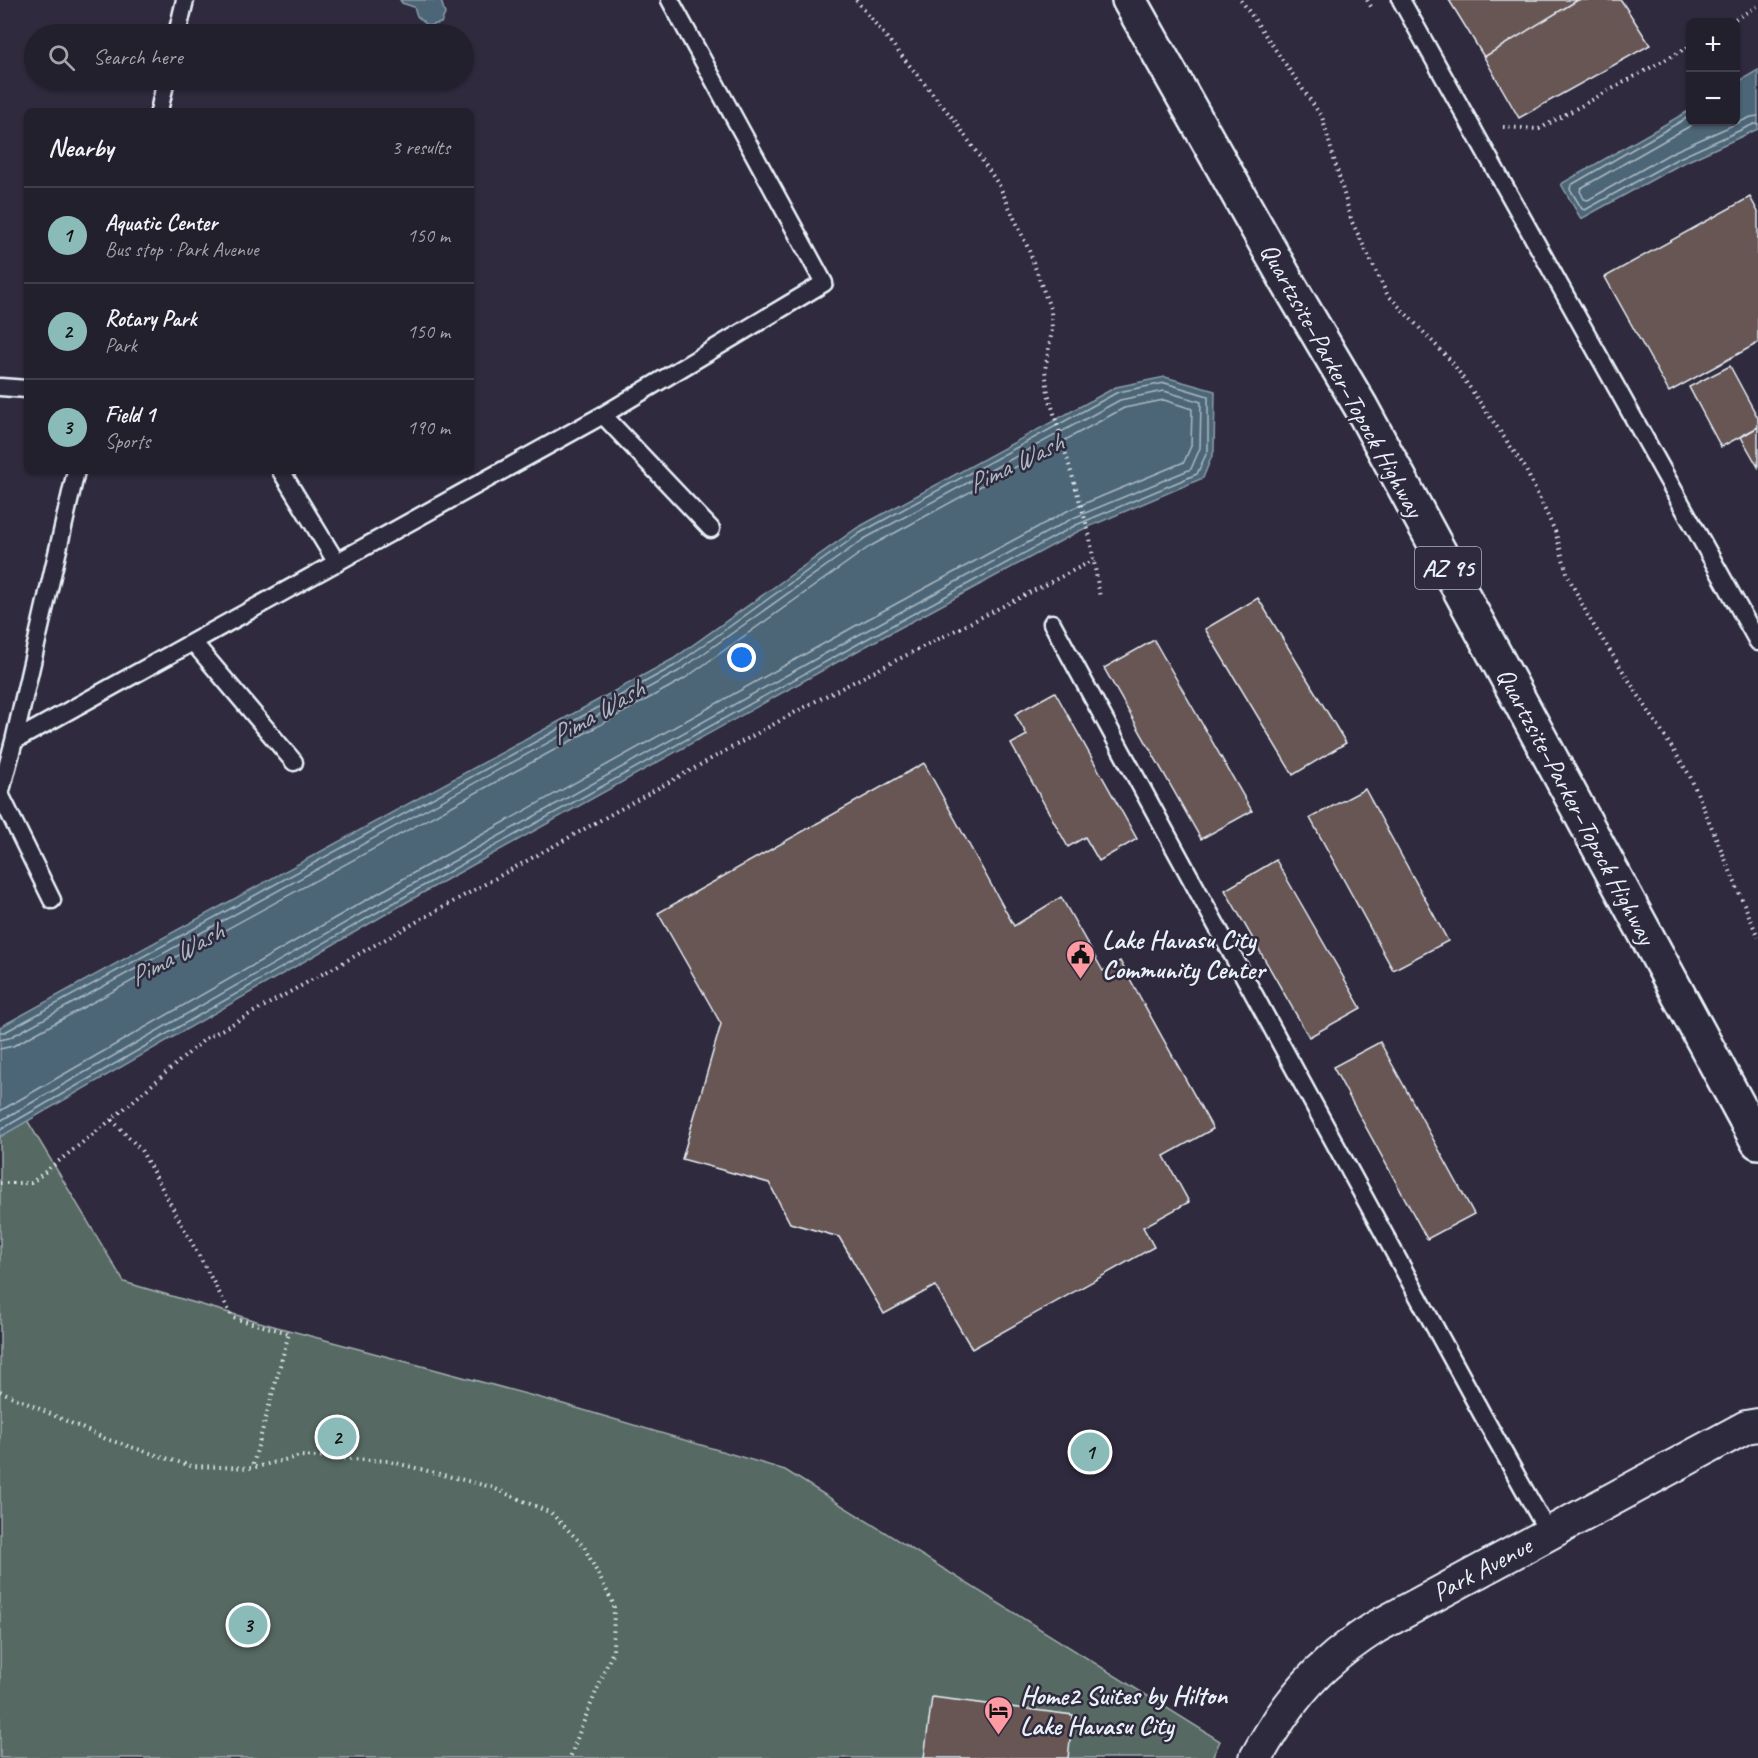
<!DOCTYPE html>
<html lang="en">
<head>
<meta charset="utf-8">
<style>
  body { margin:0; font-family:Caveat,sans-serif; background:#2b2836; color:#f1f3f6 }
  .controls { position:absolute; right:18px; top:18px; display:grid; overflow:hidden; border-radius:9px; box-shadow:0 2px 4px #0004 }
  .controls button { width:54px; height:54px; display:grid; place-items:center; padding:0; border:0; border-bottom:2px solid #403e4a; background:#23202e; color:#f1f3f6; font:30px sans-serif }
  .you { position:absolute; left:742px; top:658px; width:21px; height:21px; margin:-15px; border:4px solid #fff; border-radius:50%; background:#1a73e8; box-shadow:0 0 0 9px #1a73e833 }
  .badge { display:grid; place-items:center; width:39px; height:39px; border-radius:50%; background:#8bbbb9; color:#111; font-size:20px; font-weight:700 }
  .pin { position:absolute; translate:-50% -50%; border:3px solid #fff; box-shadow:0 2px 6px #0006 }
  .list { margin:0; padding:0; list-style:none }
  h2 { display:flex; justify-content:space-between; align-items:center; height:78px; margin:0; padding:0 24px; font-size:26px }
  h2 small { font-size:20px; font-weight:400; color:#a3a3aa }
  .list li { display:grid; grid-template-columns:39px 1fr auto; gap:18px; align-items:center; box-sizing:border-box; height:96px; padding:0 24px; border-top:2px solid #403e4a }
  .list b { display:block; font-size:22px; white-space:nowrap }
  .list p { margin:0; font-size:20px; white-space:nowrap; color:#a3a3aa }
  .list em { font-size:20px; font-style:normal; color:#a3a3aa }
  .icon { flex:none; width:33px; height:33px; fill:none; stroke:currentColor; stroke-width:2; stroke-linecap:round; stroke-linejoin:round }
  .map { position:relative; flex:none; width:1758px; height:1758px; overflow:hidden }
  .search { position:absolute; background:#23202e; box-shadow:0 2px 4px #0004; left:24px; top:24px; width:450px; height:66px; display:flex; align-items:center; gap:15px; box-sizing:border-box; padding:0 21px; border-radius:33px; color:#a3a3aa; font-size:22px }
  .panel { position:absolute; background:#23202e; box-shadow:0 2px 4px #0004; left:24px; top:108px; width:450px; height:366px; border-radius:9px }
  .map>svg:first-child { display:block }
  .green { fill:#576962; stroke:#a0adad; stroke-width:1.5 }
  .water { fill:#4d6677; stroke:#8b9eab; stroke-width:1.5 }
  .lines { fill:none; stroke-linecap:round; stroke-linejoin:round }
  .shore { stroke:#aab9c4; stroke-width:1.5 }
  .building { fill:#675755; stroke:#e8f1f8; stroke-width:1.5 }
  .service-casing { stroke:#e8f1f8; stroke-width:21 }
  .minor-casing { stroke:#e8f1f8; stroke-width:36 }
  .trunk-casing { stroke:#e8f1f8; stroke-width:38 }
  .path { stroke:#e8f1f8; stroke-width:4; stroke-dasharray:1.5 4.5; stroke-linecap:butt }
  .service { stroke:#2f2a3d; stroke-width:16 }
  .minor { stroke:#2f2a3d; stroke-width:32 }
  .trunk { stroke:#2f2a3d; stroke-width:33 }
  .labels { text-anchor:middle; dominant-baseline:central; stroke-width:5; stroke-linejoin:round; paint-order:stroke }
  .shield { fill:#2f2a3d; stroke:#b0b5c0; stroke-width:1.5 }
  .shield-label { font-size:24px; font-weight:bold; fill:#e8f1f8 }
  .street-label { font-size:26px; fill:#e8f1f8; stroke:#2f2a3d }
  .poi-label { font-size:26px; font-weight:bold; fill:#e8f1f8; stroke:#2f2a3d; text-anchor:start }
  .water-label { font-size:27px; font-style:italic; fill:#aab9c4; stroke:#2f2a3d }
</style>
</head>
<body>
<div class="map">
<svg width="1758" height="1758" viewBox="0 0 1758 1758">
  <rect width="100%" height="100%" fill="#2f2a3d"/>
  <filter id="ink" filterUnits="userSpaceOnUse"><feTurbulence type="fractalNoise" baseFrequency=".0167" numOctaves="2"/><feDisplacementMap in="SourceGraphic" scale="12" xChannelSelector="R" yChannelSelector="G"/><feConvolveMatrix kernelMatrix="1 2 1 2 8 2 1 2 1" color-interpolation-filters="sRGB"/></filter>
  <g filter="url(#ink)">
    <path class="green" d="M0,1075L124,1282L277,1327L563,1404L785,1470L1220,1741L1212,1758H0Z"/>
    <path class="water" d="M400,0H441L445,14L441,23L428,26L417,16L414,7L402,3Z
      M1758,70V129L1679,165L1581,219L1561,184L1690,110V122H1736V83Z
      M1165,377L1215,391L1214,451L1203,478L1079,531L868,645L419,895L0,1137V1027L673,659L857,528L1116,387Z"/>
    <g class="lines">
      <path class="shore" d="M1690,116L1571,185L1570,189L1582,209L1585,210L1677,159L1754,124H1758
        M1697,122L1581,188L1580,191L1584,199L1588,200L1673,152L1751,117L1758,116
        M0,1032H5L676,665L860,533L1118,392L1165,383L1208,396V450L1197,474L1076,525L865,640L416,890L0,1130
        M0,1040L9,1038L679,671L864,539L1120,400L1164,391L1201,402L1200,448L1191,469L1073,518L862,633L413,884L0,1121
        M0,1049L13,1046L684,679L869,547L1124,408L1164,400L1192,409L1191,446L1184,462L1069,510L857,625L408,876L0,1111"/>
    </g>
    <path class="building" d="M1449,0H1578L1484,57Z
      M1578,0H1621L1650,45L1519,118L1484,57Z
      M1750,197L1758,212V343L1669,392L1605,277Z
      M1730,366L1758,418V427L1721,447L1689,387Z
      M1758,427V467L1741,437Z
      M1258,598L1346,743L1293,775L1205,629Z
      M1154,640L1252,811L1201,839L1104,668Z
      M1055,692L1137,839L1099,861L1085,837L1068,847L1011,744L1027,735L1015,714Z
      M924,763L1014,926L1061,897L1103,971L1120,961L1213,1129L1164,1156L1189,1202L1143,1227L1154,1247L972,1349L935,1286L884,1314L839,1237L790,1223L769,1183L682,1159L721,1024L658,913Z
      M1365,789L1448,941L1393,970L1310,818Z
      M1276,860L1361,1008L1309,1037L1225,890Z
      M1380,1042L1474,1214L1427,1239L1333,1067Z
      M932,1697L1073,1715L1068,1758H924Z"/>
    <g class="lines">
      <defs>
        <path id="service" d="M1401,0L1758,642
          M177,34L185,0
          M159,111L166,80
          M0,387L27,389
          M603,415L711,529
          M76,471L14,741L603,415L824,283L670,0
          M281,471L337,563
          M1052,623L1482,1414L1549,1534
          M193,642L294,762
          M14,741L0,794L52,900"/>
        <path id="minor" d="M1256,1758C1275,1724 1297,1690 1327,1664C1342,1650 1359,1638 1376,1627L1746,1427L1758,1425"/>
        <path id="trunk" d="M1129,0L1288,283L1361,407L1758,1142"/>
      </defs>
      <use href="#service" class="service-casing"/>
      <use href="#minor" class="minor-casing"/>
      <use href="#trunk" class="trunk-casing"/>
      <path class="path" d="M856,0L955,121L999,185L1028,248L1051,311L1052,330L1045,370L1048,393L1089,533L1100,597
        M1241,0L1322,117L1352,222L1387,294L1452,362L1524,466L1555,531L1568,576L1589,618L1690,776L1758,937
        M1367,0L1372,8
        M1730,22L1758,6
        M1503,127L1539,129L1690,46
        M112,1120L141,1150L233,1318L289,1333L252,1468
        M0,1183H31L111,1120L205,1039L812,703L1094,560
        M0,1391L106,1439L191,1466L252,1468L300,1456L388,1461L491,1487L551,1513L583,1545L614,1605L613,1651L581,1728L570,1758"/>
      <use href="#service" class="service"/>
      <use href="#minor" class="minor"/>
      <use href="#trunk" class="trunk"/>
    </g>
  </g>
  <defs>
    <symbol id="civic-pin" viewBox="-11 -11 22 30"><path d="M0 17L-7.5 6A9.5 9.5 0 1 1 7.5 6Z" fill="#ff9aa2" stroke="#2f2a3d"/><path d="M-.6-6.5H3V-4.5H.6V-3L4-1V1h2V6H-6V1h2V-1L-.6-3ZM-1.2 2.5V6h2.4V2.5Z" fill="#111"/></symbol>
    <symbol id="hotel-pin" viewBox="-11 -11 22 30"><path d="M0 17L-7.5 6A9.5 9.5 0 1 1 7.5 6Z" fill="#ff9aa2" stroke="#2f2a3d"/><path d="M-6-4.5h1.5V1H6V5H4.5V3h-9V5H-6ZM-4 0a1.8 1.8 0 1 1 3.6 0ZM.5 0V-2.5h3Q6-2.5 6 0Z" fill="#111"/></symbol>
  </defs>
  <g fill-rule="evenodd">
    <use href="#civic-pin" x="1064" y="938" width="33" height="45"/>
    <use href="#hotel-pin" x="982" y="1694" width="33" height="45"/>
  </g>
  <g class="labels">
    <rect class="shield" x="1415" y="547" width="66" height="42" rx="4.5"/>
    <g class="shield-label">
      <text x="1448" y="568">AZ 95</text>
    </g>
    <g class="street-label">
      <text transform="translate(1342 380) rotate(61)">Quartzsite–Parker–Topock Highway</text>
      <text transform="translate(1576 806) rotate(62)">Quartzsite–Parker–Topock Highway</text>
      <text transform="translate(1482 1569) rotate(-28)">Park Avenue</text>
    </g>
    <g class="poi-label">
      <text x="1102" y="939">Lake Havasu City<tspan x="1102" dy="30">Community Center</tspan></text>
      <text x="1020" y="1695">Home2 Suites by Hilton<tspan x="1020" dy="30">Lake Havasu City</tspan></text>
    </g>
    <g class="water-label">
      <text transform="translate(1015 463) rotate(-26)">Pima Wash</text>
      <text transform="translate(597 712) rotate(-30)">Pima Wash</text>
      <text transform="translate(176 954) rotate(-29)">Pima Wash</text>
    </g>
  </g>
</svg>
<div class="controls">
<button>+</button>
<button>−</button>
</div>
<div class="you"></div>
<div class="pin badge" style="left:1090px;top:1452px">1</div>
<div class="pin badge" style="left:337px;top:1437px">2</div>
<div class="pin badge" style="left:248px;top:1625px">3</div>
<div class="search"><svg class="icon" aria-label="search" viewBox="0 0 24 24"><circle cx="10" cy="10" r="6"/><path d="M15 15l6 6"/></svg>Search here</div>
<section class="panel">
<h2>Nearby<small>3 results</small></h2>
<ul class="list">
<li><span class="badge">1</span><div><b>Aquatic Center</b><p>Bus stop · Park Avenue</p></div><em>150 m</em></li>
<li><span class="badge">2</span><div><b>Rotary Park</b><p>Park</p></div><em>150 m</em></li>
<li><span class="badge">3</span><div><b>Field 1</b><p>Sports</p></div><em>190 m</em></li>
</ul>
</section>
</div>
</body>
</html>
